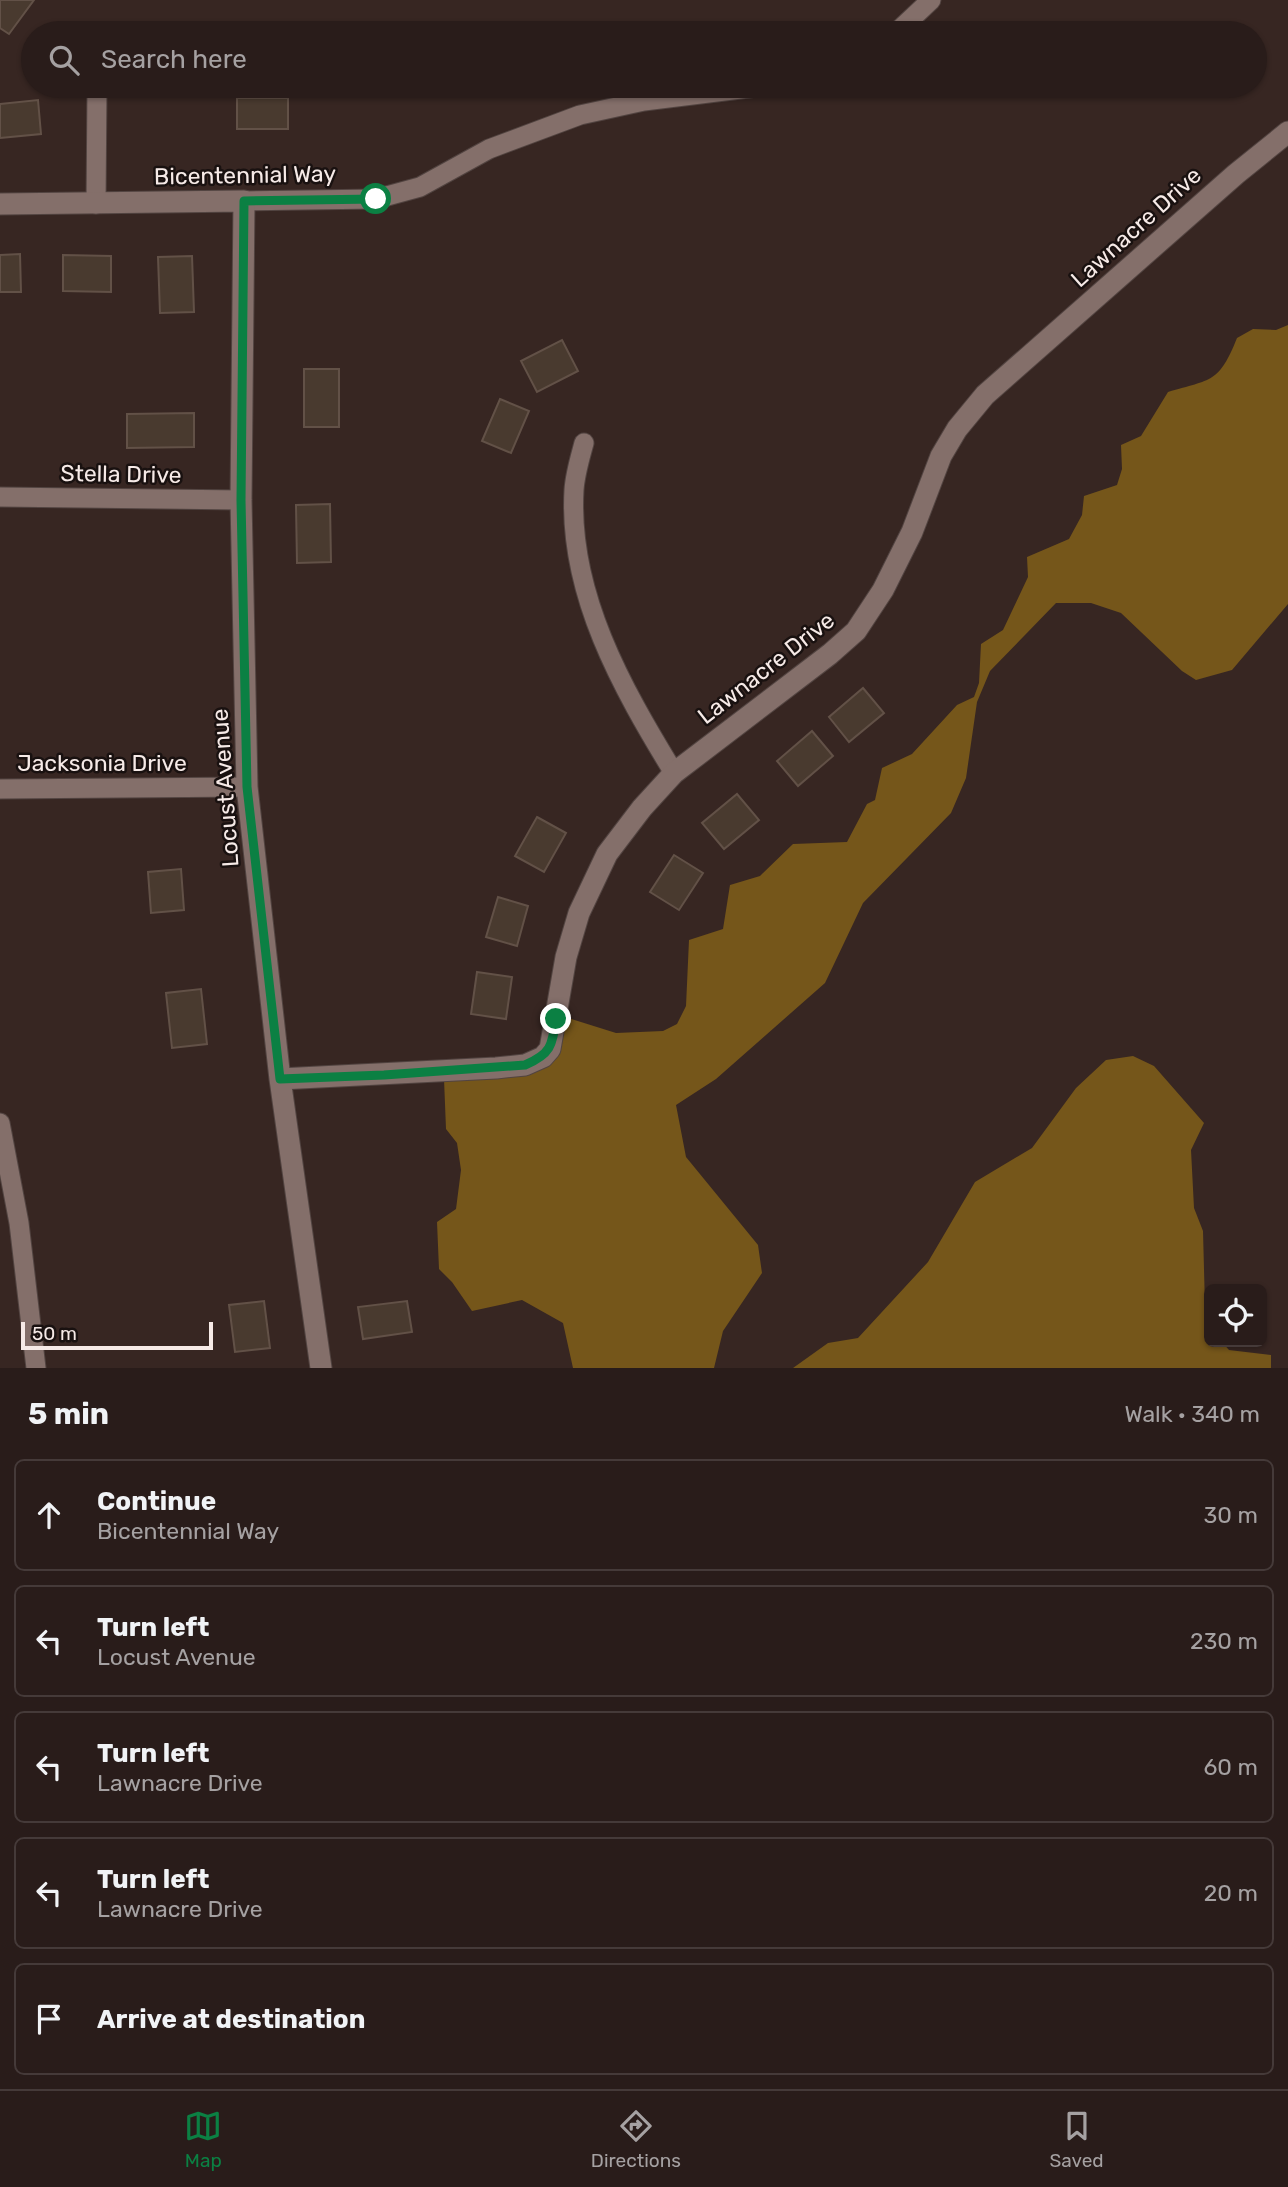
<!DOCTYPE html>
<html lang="en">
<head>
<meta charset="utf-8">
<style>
  body { margin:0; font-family:Rubik,sans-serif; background:#312523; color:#f1f3f6 }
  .controls { position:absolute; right:21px; bottom:21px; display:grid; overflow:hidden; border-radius:10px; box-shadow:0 2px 5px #0004 }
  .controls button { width:63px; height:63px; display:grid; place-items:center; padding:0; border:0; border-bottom:2px solid #453a39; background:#291c1a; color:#f1f3f6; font:35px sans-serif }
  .scale { position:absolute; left:21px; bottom:18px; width:192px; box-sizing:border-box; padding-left:7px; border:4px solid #f6eae7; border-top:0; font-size:19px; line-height:24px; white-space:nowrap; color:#f6eae7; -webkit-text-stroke:5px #191110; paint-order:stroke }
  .stop { position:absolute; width:21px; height:21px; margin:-16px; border:5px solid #0b8043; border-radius:50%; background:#fff }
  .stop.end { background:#0b8043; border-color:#fff; box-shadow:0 2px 7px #0008 }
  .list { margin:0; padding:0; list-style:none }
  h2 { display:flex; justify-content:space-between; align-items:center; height:91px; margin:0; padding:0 28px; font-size:30px }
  h2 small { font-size:23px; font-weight:400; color:#a5a1a2 }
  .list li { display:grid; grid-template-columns:46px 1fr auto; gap:21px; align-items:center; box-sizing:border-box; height:112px; margin:0 14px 14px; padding:0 14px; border:2px solid #453a39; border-radius:10px }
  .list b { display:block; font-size:26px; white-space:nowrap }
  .list p { margin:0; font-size:23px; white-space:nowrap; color:#a5a1a2 }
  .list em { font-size:23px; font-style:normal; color:#a5a1a2 }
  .icon { flex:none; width:38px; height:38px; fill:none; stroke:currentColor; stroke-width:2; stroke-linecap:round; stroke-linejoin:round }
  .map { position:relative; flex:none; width:1288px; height:1368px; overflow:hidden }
  .search { position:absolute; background:#291c1a; box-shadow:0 2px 5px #0004; left:21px; right:21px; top:21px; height:77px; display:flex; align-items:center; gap:18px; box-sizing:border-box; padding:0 24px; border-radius:38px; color:#a5a1a2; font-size:26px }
  .sheet { height:721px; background:#291c1a }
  nav { display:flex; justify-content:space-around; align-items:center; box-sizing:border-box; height:98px; border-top:2px solid #453a39; background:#291c1a; font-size:19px; color:#a5a1a2 }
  nav a { display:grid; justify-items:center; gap:4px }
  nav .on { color:#0b8043 }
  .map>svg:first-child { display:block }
  .forest { fill:#75561a }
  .building { fill:#493a2f; stroke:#625147; stroke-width:2 }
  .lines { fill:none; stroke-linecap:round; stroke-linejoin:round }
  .minor-casing { stroke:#524441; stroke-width:21 }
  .tertiary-casing { stroke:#524441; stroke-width:23 }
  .minor { stroke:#846f6a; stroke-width:19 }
  .tertiary { stroke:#846f6a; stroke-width:21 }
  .route { stroke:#0b8043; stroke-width:9 }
  .labels { text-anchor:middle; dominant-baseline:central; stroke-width:5; stroke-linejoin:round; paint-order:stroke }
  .street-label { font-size:23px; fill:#f6eae7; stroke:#191110 }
</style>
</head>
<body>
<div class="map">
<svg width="1288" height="1368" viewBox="0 0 1288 1368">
  <rect width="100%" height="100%" fill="#372622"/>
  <path class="forest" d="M1288,325V604L1232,670L1196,680L1182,671L1121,613L1091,603H1056L990,671L977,702L966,778L951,813L863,903L825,983L716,1079L676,1105L686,1157L758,1245L762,1273L723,1331L714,1368H573L563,1323L522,1300L472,1311L452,1282L439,1269L437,1222L456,1209L461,1170L457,1143L446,1129L444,1079L527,1064L565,1017L616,1033L663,1031L677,1024L686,1006L689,940L723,929L730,885L760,876L793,844L847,842L867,804L875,800L882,768L912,754L957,705L974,697L979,683L981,644L1003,630L1028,577L1027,557L1069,539L1082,515L1084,496L1117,485L1122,469L1121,445L1141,436L1168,392C1212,379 1219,383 1237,338L1253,329L1276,330Z
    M1133,1056L1154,1066L1204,1123L1191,1150L1194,1208L1203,1231L1205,1307L1209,1319V1342H1222L1229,1350L1271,1355V1368H793L828,1343L858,1338L928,1262L975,1182L1032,1148L1076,1088L1106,1060Z"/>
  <path class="building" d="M0,0H34L9,34L0,28Z
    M237,98H288V129H237Z
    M38,100L41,134L0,138V104Z
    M20,254L21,292H0V255Z
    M63,255L111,256V292L63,291Z
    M192,256L194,312L160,313L158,257Z
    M562,340L578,371L537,392L521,361Z
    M304,369H339V427H304Z
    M500,399L529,411L511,453L482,441Z
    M194,413V447L127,448V414Z
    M330,504L331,562L297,563L296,505Z
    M863,688L884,713L849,742L829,717Z
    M812,731L833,756L798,786L777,761Z
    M737,794L759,820L724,849L702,823Z
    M537,817L566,833L544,872L515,856Z
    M674,855L703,873L679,910L650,892Z
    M181,869L184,910L151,913L148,872Z
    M498,897L528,906L517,946L486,937Z
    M477,972L512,977L506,1019L471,1014Z
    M201,989L207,1044L172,1048L166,993Z
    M264,1301L270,1348L235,1352L229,1305Z
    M407,1301L412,1332L363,1339L358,1307Z"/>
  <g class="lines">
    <defs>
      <path id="minor" d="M896,33L931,0
        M244,201L376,199L420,187L489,149L580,115L644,101L765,86
        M96,204L97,86
        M584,443C580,458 575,474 574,490C568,593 622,688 674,773
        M0,497L241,500
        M0,789L247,787
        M0,1123L19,1223L36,1368"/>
      <path id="tertiary" d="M0,204L244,201L241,500L247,787L280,1079L321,1368
        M280,1079L496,1068L525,1065L543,1057L550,1049L566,957L579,913L607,854L642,808L674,773L830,654L856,631L883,590L912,532L941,456L957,429L985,395L1236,174L1288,132"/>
    </defs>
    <use href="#minor" class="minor-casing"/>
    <use href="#tertiary" class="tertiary-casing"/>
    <use href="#minor" class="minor"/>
    <use href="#tertiary" class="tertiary"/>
  </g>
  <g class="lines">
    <path class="route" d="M376,199L244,201L241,500L247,787L280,1079L384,1075L525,1065C551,1054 552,1046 556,1019"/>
  </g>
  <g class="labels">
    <g class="street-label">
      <text transform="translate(245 175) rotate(-1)">Bicentennial Way</text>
      <text transform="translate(1136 227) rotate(-42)">Lawnacre Drive</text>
      <text transform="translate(121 474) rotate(1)">Stella Drive</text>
      <text transform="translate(766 668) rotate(-38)">Lawnacre Drive</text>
      <text x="102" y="763">Jacksonia Drive</text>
      <text transform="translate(225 788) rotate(-94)">Locust Avenue</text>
    </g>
  </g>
</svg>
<div class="controls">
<button><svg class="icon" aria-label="locate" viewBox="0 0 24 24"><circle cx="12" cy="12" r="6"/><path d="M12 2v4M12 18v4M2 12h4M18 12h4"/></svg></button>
</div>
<div class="scale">50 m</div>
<div class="stop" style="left:376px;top:199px"></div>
<div class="stop end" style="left:556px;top:1019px"></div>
<div class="search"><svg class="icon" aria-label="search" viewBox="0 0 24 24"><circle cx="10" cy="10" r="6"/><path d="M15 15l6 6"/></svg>Search here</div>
</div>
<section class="sheet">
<h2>5 min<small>Walk · 340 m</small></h2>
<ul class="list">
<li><svg class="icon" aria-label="ahead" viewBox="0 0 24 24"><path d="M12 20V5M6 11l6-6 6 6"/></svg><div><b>Continue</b><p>Bicentennial Way</p></div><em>30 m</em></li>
<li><svg class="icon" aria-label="left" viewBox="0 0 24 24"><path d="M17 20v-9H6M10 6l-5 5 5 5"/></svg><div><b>Turn left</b><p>Locust Avenue</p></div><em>230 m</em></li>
<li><svg class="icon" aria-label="left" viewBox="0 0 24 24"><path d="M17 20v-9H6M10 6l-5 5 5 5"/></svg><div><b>Turn left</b><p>Lawnacre Drive</p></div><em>60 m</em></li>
<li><svg class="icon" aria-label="left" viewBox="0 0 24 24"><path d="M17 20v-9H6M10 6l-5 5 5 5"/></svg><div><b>Turn left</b><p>Lawnacre Drive</p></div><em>20 m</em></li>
<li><svg class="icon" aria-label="arrive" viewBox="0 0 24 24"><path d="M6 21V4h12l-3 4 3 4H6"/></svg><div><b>Arrive at destination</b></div></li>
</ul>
</section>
<nav>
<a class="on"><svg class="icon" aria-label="map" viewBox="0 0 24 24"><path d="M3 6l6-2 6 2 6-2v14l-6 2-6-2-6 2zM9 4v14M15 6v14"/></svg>Map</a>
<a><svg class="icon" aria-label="directions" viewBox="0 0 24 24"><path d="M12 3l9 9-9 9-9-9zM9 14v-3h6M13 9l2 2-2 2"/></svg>Directions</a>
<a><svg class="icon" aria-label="saved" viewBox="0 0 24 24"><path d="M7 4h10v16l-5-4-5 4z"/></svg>Saved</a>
</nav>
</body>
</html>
